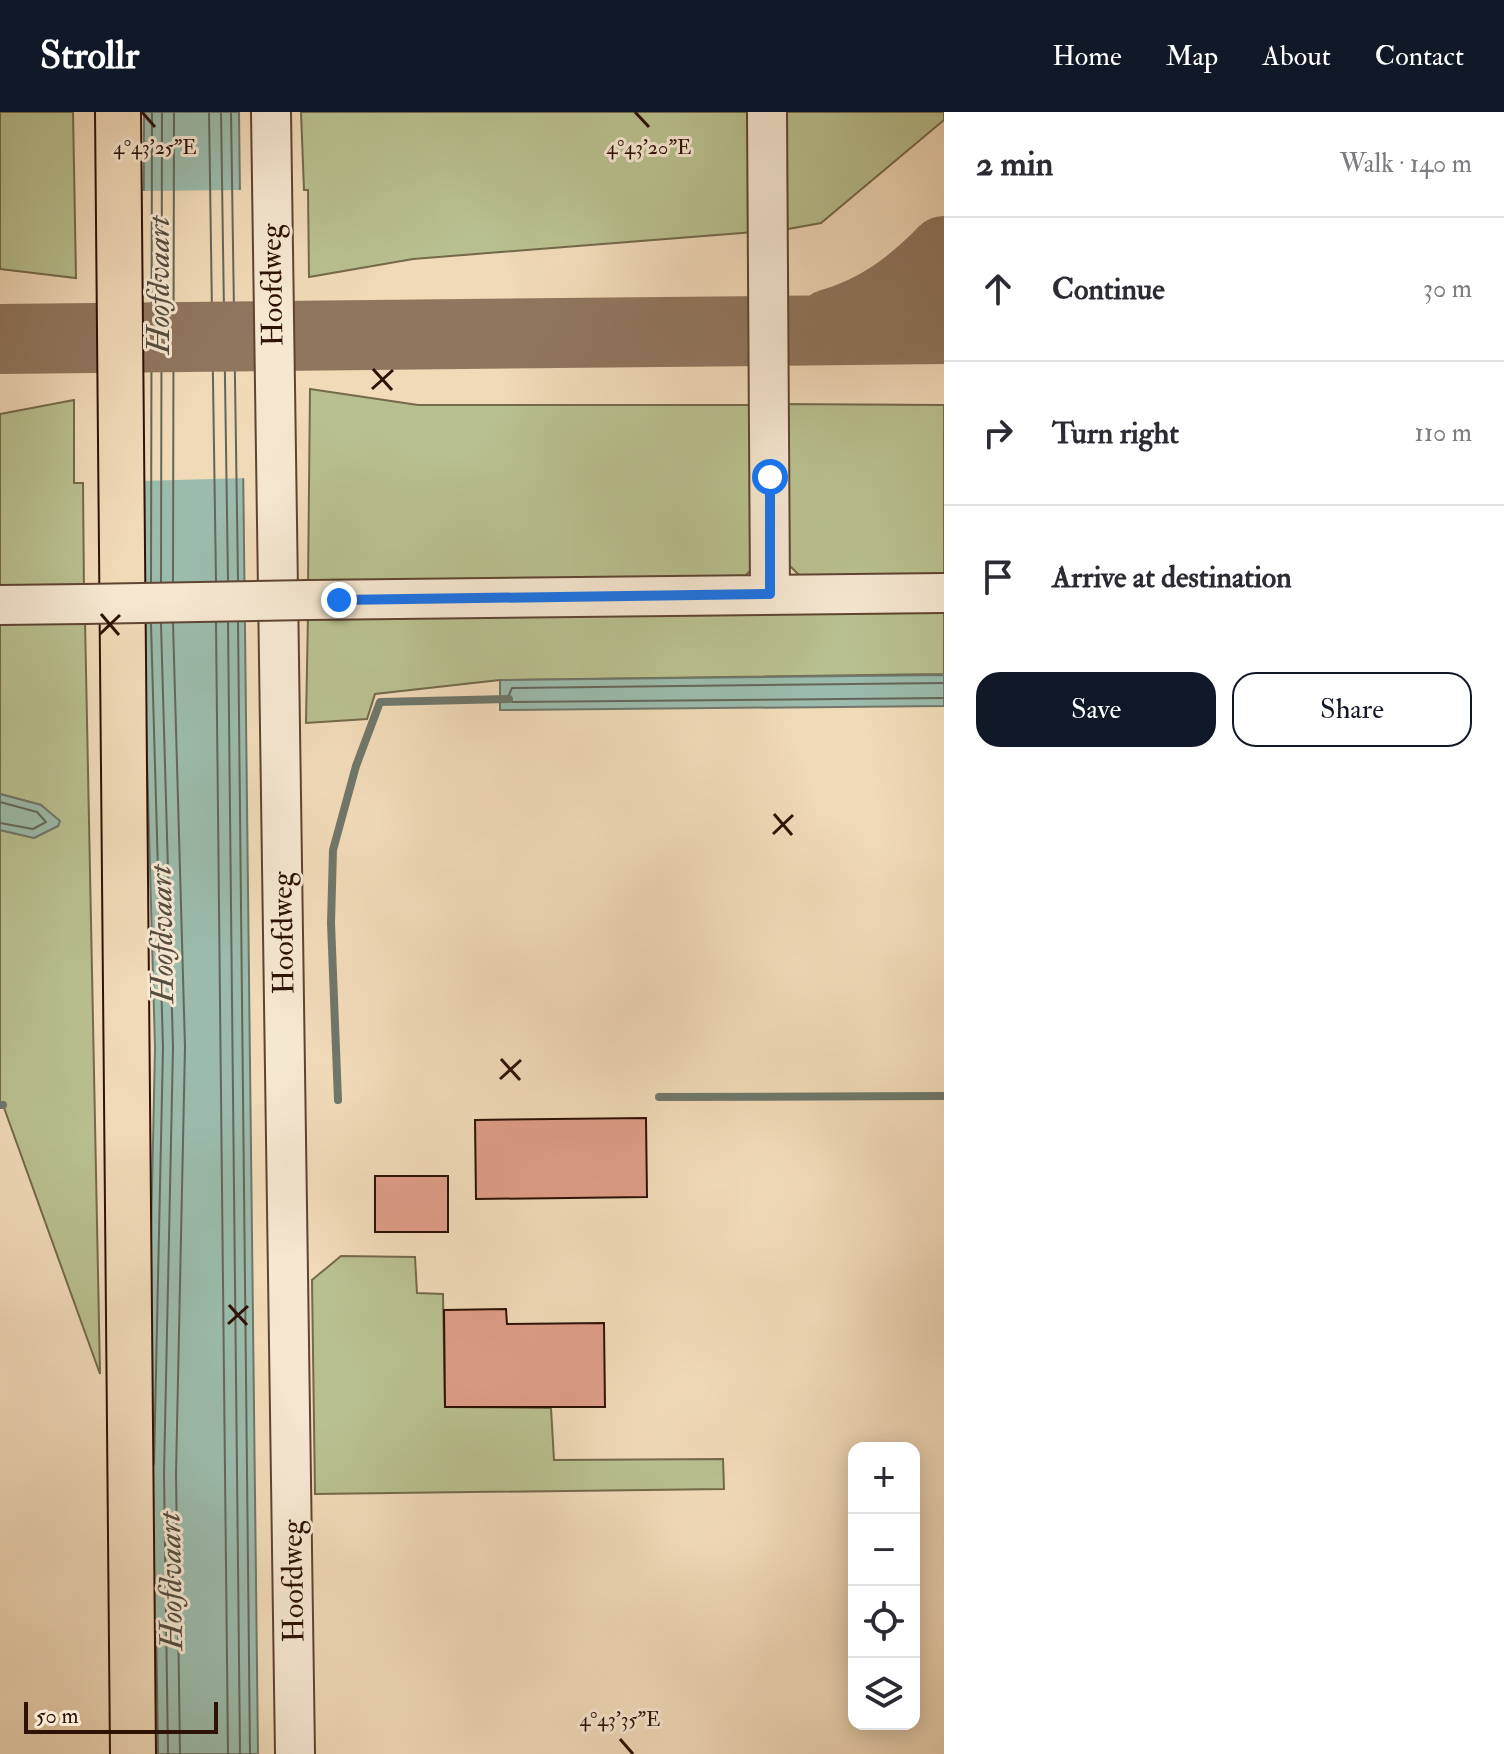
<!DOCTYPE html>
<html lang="en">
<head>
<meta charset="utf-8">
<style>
  body { margin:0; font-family:"IM FELL Double Pica",serif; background:#f7f7f7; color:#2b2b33 }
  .controls { position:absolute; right:24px; bottom:24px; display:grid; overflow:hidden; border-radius:16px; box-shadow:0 4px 20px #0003 }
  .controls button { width:72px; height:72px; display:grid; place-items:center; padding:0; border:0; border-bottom:2px solid #e1e1e2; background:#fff; color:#2b2b33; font:40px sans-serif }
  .scale { position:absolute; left:24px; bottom:20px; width:194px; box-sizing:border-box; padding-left:8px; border:4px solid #2e1206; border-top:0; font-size:22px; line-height:28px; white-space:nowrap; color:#2e1206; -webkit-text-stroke:6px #f6e7d1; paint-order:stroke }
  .stop { position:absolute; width:24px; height:24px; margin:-18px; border:6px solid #1a73e8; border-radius:50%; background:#fff }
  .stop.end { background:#1a73e8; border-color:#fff; box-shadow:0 2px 8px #0008 }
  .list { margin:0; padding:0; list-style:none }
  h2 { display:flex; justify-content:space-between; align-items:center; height:104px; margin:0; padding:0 32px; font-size:34px }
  h2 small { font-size:26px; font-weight:400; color:#7c7c81 }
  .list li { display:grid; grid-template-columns:52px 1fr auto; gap:24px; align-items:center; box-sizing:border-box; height:144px; padding:0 32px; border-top:2px solid #e1e1e2 }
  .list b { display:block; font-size:30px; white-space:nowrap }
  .list em { font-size:26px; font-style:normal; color:#7c7c81 }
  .actions { display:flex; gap:16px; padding:24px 32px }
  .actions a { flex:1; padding:18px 0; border:2px solid #111827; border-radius:24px; text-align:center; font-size:28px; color:#111827 }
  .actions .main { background:#111827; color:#fff }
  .icon { flex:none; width:44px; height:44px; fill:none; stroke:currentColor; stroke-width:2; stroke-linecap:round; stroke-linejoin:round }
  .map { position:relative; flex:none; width:944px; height:1642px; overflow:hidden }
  header { display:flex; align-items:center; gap:48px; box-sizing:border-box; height:112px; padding:0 40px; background:#111827; color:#fff }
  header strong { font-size:38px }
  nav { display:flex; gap:44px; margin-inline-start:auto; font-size:28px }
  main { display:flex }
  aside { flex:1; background:#fff }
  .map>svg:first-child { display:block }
  .green { fill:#b9c08f; stroke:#74694a; stroke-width:2 }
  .water { fill:#9bbbac; stroke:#6f776a; stroke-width:2 }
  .pier { fill:#f1dab8 }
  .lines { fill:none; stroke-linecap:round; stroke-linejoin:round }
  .shore { stroke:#646659; stroke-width:2 }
  .stream { stroke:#6f776a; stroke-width:8 }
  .taxiway { stroke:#90765f; stroke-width:70 }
  .building { fill:#dd9d86; stroke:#2e1206; stroke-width:2 }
  .minor-casing { stroke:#5f4432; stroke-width:42 }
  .major-casing { stroke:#2e1206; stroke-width:48 }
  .minor { stroke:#f6e7d1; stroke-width:38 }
  .major { stroke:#f1dab8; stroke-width:44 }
  .minor-bridge-casing { stroke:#5f4432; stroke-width:42; stroke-linecap:butt }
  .minor-bridge { stroke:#f6e7d1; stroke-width:38 }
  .route { stroke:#1a73e8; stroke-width:10 }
  .ticks { fill:none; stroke:#2e1206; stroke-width:3 }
  .labels { text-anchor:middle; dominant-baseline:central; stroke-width:6; stroke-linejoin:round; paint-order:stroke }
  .street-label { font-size:30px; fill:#2e1206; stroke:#f6e7d1 }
  .water-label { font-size:32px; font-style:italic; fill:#544d40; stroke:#f6e7d1 }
  .ticks-label { font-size:20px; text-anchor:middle; fill:#2e1206; stroke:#f6e7d1; stroke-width:6; stroke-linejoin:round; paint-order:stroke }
</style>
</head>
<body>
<header>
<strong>Strollr</strong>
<nav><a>Home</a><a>Map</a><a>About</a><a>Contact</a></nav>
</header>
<main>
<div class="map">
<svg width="944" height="1642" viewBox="0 0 944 1642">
  <rect width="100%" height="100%" fill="#f1dab8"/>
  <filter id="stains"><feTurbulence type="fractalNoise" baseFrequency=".0025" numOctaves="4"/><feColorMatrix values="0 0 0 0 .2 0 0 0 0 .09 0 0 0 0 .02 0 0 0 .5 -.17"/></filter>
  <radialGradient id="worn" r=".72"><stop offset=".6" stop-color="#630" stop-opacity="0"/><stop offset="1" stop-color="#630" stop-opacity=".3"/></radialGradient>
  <path class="green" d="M0,0H73L76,166L0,157Z
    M301,0H754V120L413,147L309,165L308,78H304Z
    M777,0H944V8L821,111L777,119Z
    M310,277L418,293H759L755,454L743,466L308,475Z
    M74,288V371H83L84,482H0V302Z
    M780,292L944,293V471L806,470L785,449Z
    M944,493V562L500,568L375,582L367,607L306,611L308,501Z
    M85,508L100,1262L3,993H0V718L34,726L58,714L41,693L0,682V509Z
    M341,1144L415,1145L417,1181L443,1182L445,1295L551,1296L554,1348L723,1347L724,1377L315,1382L312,1168Z"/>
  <path class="water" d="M144,0H239L258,1642H150L146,1362L155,936L143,506Z
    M944,563V594L500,598V568Z
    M0,682L41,693L60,709L58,714L34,726L0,718Z"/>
  <path class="pier" d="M244,78L248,366L140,369V79Z"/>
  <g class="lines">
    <path class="shore" d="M209,0L216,469
      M221,0L228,468
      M231,0L238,468
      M173,469L174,0
      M151,470L152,0
      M161,470L162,0
      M228,510L240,1642
      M238,510L250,1642
      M173,511L185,935L176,1362L180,1642
      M216,511L228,1642
      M151,512L163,936L154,1352
      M161,512L173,935L164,1362L168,1642
      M944,571L512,576L508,585L512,590L944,586
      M0,690L37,700L46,710L33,717L0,711
      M156,1508L158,1642"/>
    <path class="stream" d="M659,985L944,984
      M338,988L331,811L333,738L356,654L380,590L509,587
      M0,993H3"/>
    <path class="taxiway" d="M830,212C876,199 911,173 944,139
      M0,227L944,217"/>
  </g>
  <path class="building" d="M646,1006L647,1085L476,1087L475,1008Z
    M375,1064H448V1120H375Z
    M506,1197L507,1212L604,1211L605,1295H445L444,1198Z"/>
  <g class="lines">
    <defs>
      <path id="minor" d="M271,0L295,1642
        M767,0L770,482
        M308,488L944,481
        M0,493L84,492"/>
      <path id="major" d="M118,0L133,1642"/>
    </defs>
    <use href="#minor" class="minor-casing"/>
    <use href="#major" class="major-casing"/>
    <use href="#minor" class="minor"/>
    <use href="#major" class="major"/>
    <defs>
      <path id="minor-bridge" d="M84,492L308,488"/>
    </defs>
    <use href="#minor-bridge" class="minor-bridge-casing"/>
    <use href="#minor-bridge" class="minor-bridge"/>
  </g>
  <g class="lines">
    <path class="route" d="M339,488L770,482V365"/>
  </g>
  <path class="ticks" d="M142,0L155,15M635,0L649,15M373,257L392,278M372,277L393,258M101,502L119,523M100,522L120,503M774,702L792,723M773,722L793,703M501,947L520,968M500,967L521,948M229,1193L247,1213M228,1212L248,1194M620,1627L633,1642"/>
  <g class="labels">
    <g class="street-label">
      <text transform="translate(272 173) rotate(-91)">Hoofdweg</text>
      <text transform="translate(283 821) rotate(-91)">Hoofdweg</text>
      <text transform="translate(293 1469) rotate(-91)">Hoofdweg</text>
    </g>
    <g class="water-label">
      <text transform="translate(159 173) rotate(-90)">Hoofdvaart</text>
      <text transform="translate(162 822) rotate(-91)">Hoofdvaart</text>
      <text transform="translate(171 1469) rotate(-91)">Hoofdvaart</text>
    </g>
  </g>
  <g class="ticks-label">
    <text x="155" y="42">4°43'25"E</text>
    <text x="649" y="42">4°43'20"E</text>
    <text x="620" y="1614">4°43'35"E</text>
  </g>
  <rect width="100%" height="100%" filter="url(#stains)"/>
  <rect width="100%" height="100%" fill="url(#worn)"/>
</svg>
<div class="controls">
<button>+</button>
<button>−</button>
<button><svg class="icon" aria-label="locate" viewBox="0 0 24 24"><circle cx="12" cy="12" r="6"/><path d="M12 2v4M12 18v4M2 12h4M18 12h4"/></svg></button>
<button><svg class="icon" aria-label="layers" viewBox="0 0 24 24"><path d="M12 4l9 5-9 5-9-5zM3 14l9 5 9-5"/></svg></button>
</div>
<div class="scale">50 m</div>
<div class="stop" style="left:770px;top:365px"></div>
<div class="stop end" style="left:339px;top:488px"></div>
</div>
<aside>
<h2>2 min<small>Walk · 140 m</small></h2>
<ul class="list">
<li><svg class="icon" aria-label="ahead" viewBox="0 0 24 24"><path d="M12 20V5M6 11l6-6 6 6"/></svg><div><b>Continue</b></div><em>30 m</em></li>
<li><svg class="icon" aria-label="right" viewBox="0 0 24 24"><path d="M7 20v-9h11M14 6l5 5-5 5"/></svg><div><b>Turn right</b></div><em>110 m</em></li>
<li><svg class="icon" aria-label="arrive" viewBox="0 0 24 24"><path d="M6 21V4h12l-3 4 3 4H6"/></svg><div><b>Arrive at destination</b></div></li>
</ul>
<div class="actions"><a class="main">Save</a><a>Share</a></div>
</aside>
</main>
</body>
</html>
